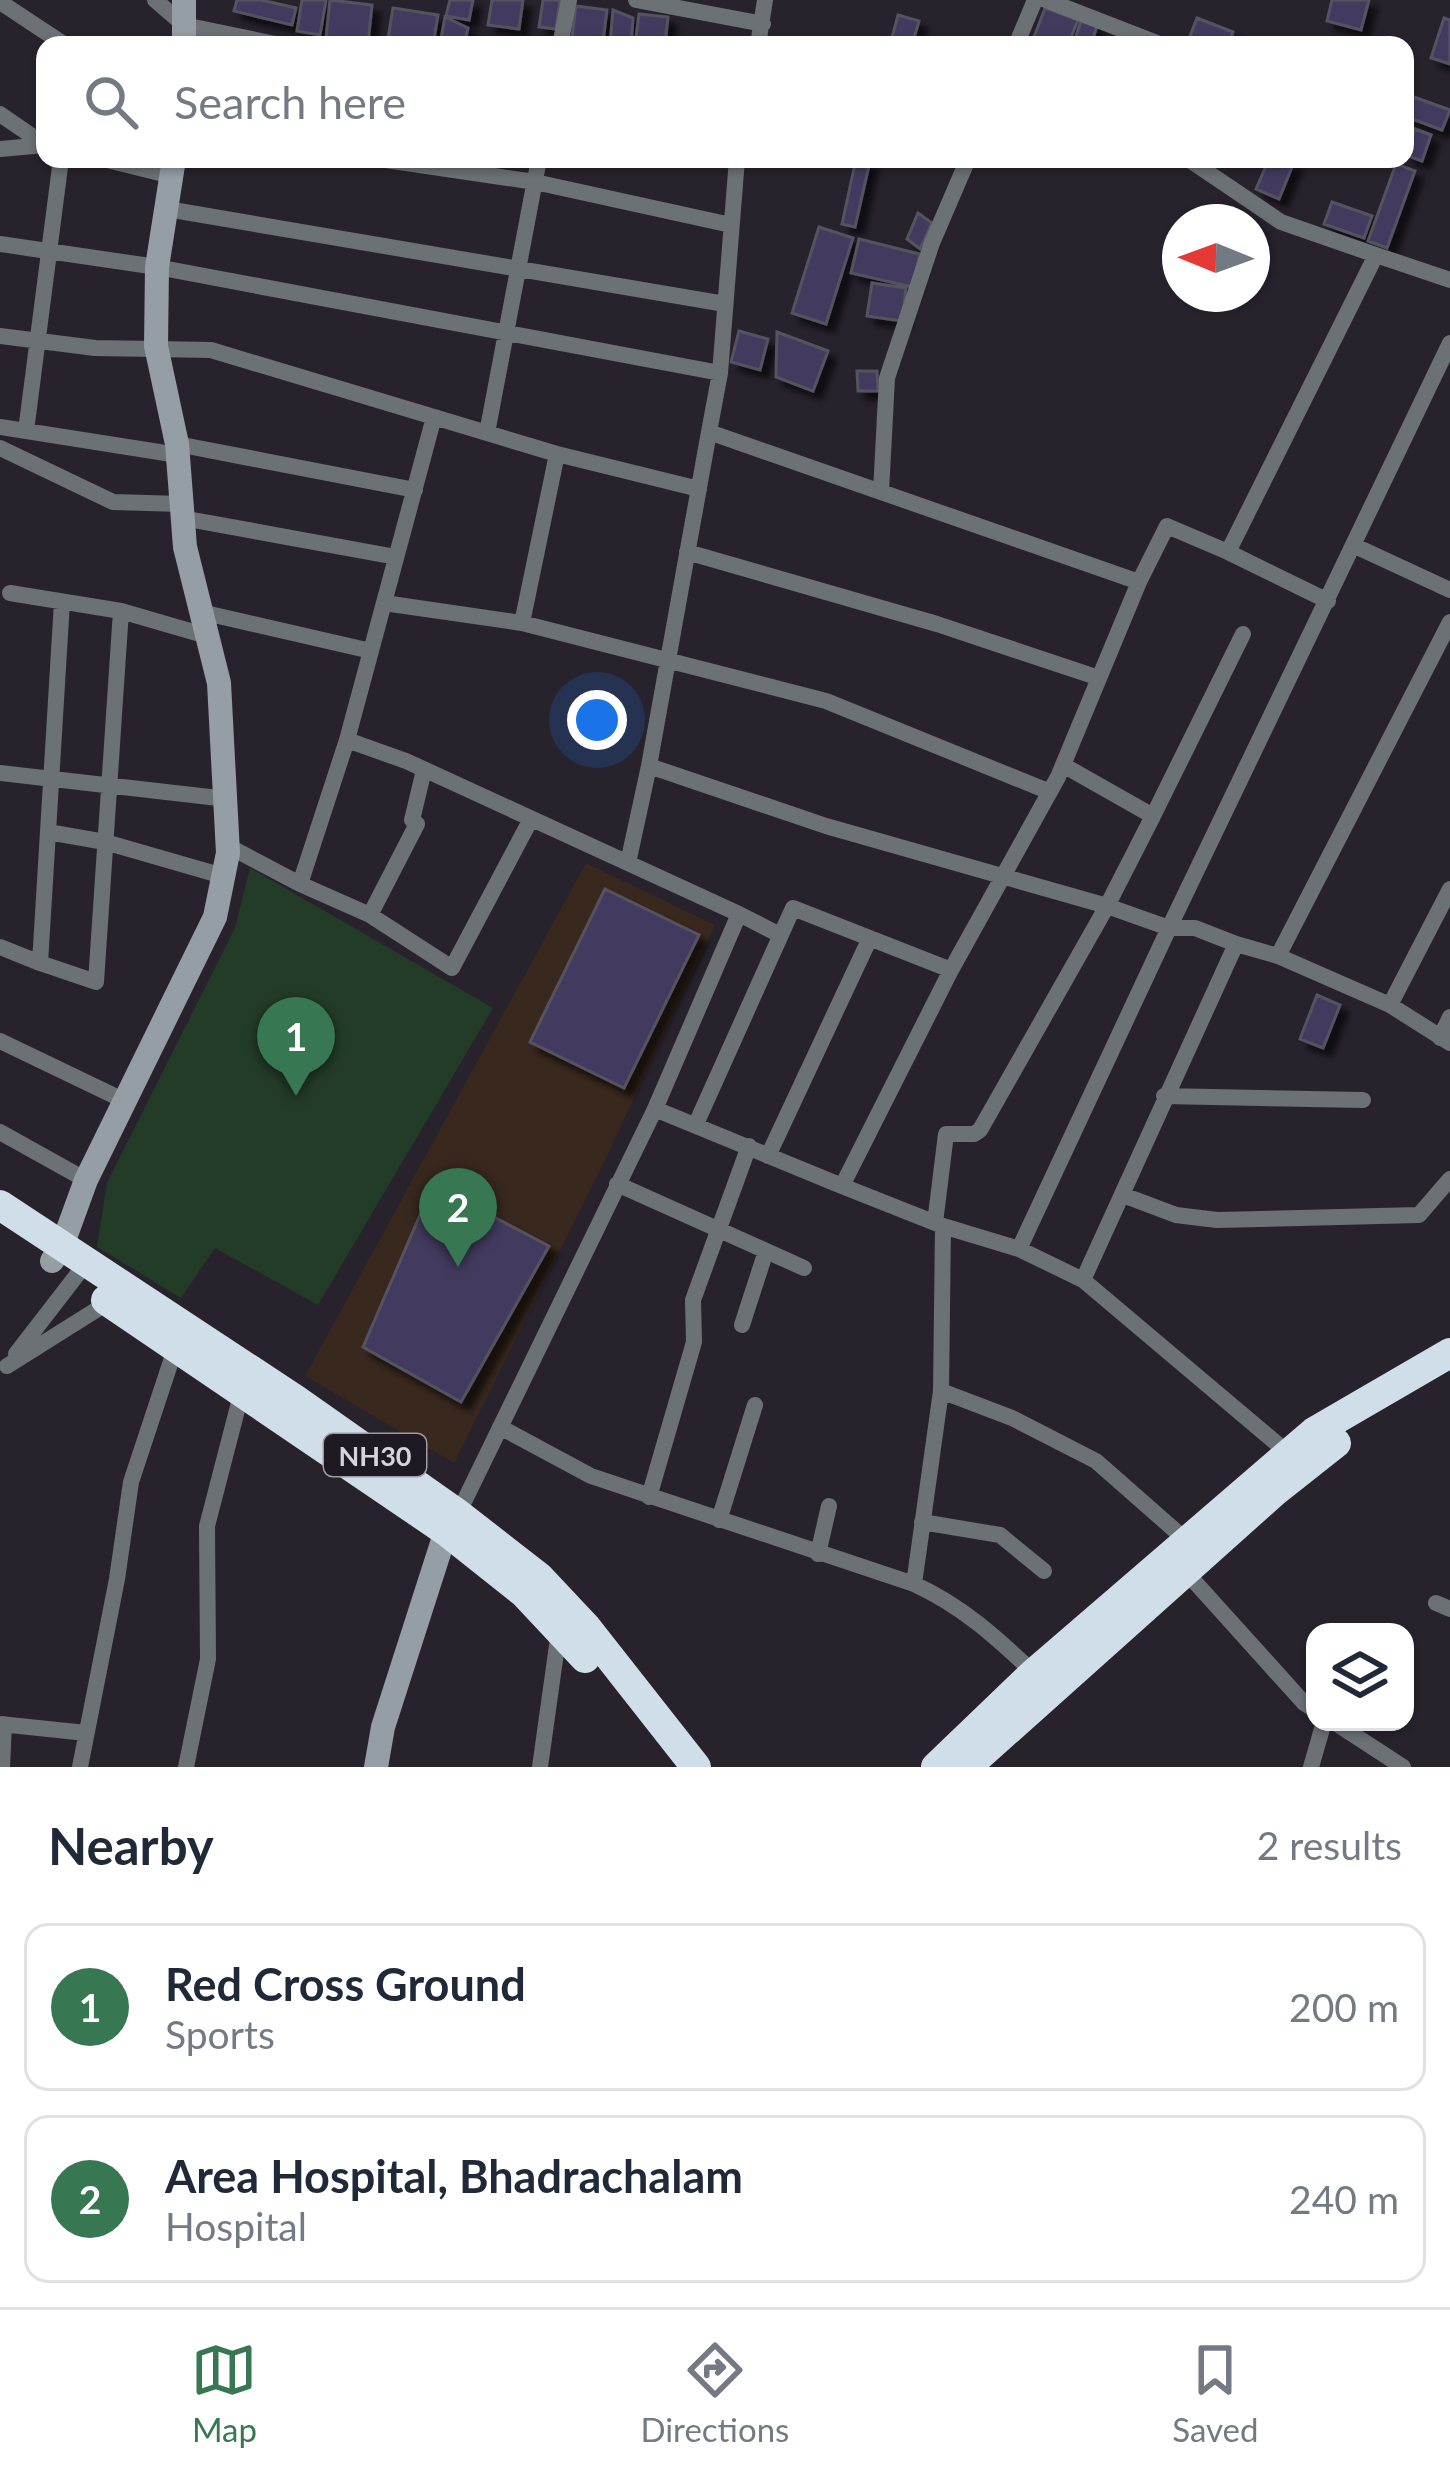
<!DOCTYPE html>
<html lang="en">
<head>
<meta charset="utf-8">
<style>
  body { margin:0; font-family:Lato,sans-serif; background:#f6f6f7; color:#1f2937 }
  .controls { position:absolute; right:36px; bottom:36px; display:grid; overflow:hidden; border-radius:24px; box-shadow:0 3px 9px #0004 }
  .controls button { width:108px; height:108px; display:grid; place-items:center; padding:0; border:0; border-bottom:3px solid #e0e1e3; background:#fff; color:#1f2937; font:60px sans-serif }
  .compass { position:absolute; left:1162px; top:204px; width:108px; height:108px; border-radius:50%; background:#fff; box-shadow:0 3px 9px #0004; rotate:271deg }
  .you { position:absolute; left:597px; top:720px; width:42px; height:42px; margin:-30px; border:9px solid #fff; border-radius:50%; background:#1a73e8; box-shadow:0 0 0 18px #1a73e833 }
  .badge { display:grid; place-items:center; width:78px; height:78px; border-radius:50%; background:#377751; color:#fff; font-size:39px; font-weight:700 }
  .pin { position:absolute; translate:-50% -99px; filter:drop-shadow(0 3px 6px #0008) }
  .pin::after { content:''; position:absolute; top:63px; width:42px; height:36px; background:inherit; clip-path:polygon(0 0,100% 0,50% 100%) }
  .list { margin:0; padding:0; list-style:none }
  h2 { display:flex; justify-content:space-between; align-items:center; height:156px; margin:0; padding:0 48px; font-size:51px }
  h2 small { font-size:39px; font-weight:400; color:#747a83 }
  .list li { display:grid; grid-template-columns:78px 1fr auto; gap:36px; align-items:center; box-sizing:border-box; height:168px; margin:0 24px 24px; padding:0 24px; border:3px solid #e0e1e3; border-radius:24px }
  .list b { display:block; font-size:45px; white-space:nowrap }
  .list p { margin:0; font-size:39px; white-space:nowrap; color:#747a83 }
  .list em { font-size:39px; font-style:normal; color:#747a83 }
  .icon { flex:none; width:66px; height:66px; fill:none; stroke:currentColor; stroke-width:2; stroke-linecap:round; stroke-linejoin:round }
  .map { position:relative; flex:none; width:1450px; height:1767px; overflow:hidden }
  .search { position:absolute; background:#fff; box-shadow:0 3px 9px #0004; left:36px; right:36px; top:36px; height:132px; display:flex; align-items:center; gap:30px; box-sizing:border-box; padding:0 42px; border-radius:24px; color:#747a83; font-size:45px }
  .sheet { height:540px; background:#fff }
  nav { display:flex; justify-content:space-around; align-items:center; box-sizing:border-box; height:168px; border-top:3px solid #e0e1e3; background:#fff; font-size:33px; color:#747a83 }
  nav a { display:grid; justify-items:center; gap:6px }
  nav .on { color:#377751 }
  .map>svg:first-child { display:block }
  .medical { fill:#38281e }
  .green { fill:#233c27 }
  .building { fill:#433a5f; stroke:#555360; stroke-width:3; filter:url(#shadow) }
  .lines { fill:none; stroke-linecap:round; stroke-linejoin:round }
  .street { stroke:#6c7176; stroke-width:16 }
  .secondary { stroke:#959da5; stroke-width:24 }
  .highway { stroke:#d0deea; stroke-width:30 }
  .labels { text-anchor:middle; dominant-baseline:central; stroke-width:9; stroke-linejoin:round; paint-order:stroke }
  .shield { fill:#1e1923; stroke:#9f9ba3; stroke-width:3 }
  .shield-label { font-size:27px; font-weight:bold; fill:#d6d3da }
</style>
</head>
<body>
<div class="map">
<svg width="1450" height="1767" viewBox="0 0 1450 1767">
  <defs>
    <filter id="shadow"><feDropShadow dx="8" dy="8" stdDeviation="3" flood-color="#0009"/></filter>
  </defs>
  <rect width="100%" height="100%" fill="#28222d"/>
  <path class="medical" d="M586,863L715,925L606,1158L454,1463L305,1376Z"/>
  <path class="green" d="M250,868L493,1008L318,1305L215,1248L181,1298L97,1247L107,1183L235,928Z"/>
  <path class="building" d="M237,0H261L296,8L292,25L234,11Z
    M302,0H326L320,35L297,31Z
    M330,0L372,5L368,43L326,38Z
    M450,0H473L469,20L446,16Z
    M492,0H523L519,29L488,25Z
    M543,0H560L556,29L539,27Z
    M1332,0H1369L1361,30L1327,21Z
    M576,6L607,10L603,41L572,37Z
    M393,8L438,15L433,45H387Z
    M1045,8L1078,20L1068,45L1033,40Z
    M613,10L633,18L631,45H610Z
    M639,14L668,17L665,45H635Z
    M898,15L919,21L912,45H890Z
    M445,17L468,28L464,45H440Z
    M1197,18L1233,32L1229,45L1187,44Z
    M1444,18L1450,20V64L1431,58Z
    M1081,21L1097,26L1091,45H1073Z
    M1414,97L1450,110L1442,130L1407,117Z
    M1415,129L1431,135L1422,161L1406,155Z
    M856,159L870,161L855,227L842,224Z
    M1269,159L1294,162L1279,199L1256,189Z
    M1396,164L1415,171L1387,248L1368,241Z
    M1332,202L1372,216L1364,238L1324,224Z
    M918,213L932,223L920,249L907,239Z
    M819,227L853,238L826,324L792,313Z
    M859,239L920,254L912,287L851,273Z
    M872,283L906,288L902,321L867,316Z
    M739,331L768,339L760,370L731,362Z
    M777,332L828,351L813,391L776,377Z
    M857,371H877L878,391H858Z
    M605,889L699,935L624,1088L530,1042Z
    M1317,995L1340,1005L1323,1048L1300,1039Z
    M433,1185L549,1246L461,1402L363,1347Z"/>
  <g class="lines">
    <path class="street" d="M155,0L184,25L280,45
      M636,0L763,24
      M1046,0L1162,45
      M0,2L65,45
      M560,45L569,0
      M758,45L765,0
      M1016,45L1035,0
      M0,114L45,145
      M0,149L45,145
      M103,159L172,176
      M379,159L535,182L731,225
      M1188,159L1281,222L1376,255
      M167,209L725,304
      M0,244L157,267L720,373L709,432
      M0,336L95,348L211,350L557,454L699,489
      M720,373L737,159
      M0,427L178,455
      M26,431L61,159
      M487,433L539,159
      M177,444L415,490
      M0,448L113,502L181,504
      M557,454L522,623L826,701L1050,792
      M881,492L887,378L932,243L968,159
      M182,518L396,557
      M1355,546L1450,590
      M687,552L937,624L1099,678
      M1228,552L1328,601
      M1139,582L1167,526L1228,552L1376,255L1450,280
      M10,593L121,611L207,636
      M62,602L40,963L96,982L121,611
      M384,603L522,623
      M201,612L371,651
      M1450,622L1278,956L1390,1005L1450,1043
      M347,740L434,417
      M649,766L826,826L1107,906L1169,928L1019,1249
      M0,773L227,799
      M1153,816L1243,634
      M48,832L105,842L223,876
      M228,846L300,884L347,740L406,761L739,914L655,1109L458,1514
      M628,863L649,766L709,432L1139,582L1058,777L951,970L842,1186L655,1109
      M300,884L370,915L452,968L531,819
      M739,914L780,935
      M370,915L417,824L412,820L424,770
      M1236,944L1278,956
      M0,947L40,963
      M1390,1005L1450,889
      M1440,1038L1450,1017
      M0,1041L125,1101
      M1164,1096L1363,1100
      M696,1124L793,908L951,970
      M0,1132L86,1180
      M768,1156L870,938
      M617,1184L804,1268
      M842,1186L943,1226L1019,1249L1083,1280L1288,1453
      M1123,1195L1176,1215L1217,1220L1419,1215L1450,1179
      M935,1223L946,1134H974L980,1130L1107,906L1153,816L1063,765
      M1083,1280L1236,944L1195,928H1169L1450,343
      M742,1325L766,1251
      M16,1354L87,1262
      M7,1366L112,1300
      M941,1391L1012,1418L1096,1461L1187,1541
      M500,1427L591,1476L914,1584C962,1606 996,1637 1034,1673
      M649,1497L694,1342L693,1300L749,1146
      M719,1520L755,1405
      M922,1522L1000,1535L1044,1571
      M818,1554L829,1506
      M1185,1571L1304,1703L1315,1710
      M914,1584L941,1391L943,1226
      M1436,1603L1450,1609
      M1334,1722L1403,1767
      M0,1724L86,1733
      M2,1767L4,1724
      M80,1767L117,1579L131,1482L176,1346
      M186,1767L208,1659L207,1526L242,1391
      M540,1767L559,1631
      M1311,1767L1324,1722"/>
    <path class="secondary" d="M184,0V45
      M52,1261L62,1246L86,1180L215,917L228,853L219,683L185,547L177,444L156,346L157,267L174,159
      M376,1767L383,1727L446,1531L454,1521"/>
    <path class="highway" d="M0,1205L296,1400L458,1514L539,1577L586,1627L696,1767
      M106,1300L446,1531L524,1593L585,1658
      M971,1763L1274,1492L1336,1443
      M936,1767L1034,1673L1314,1432L1450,1353"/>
  </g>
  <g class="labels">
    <rect class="shield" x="324" y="1434" width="102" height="42" rx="9"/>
    <g class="shield-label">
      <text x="375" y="1455">NH30</text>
    </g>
  </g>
</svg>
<div class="controls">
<button><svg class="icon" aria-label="layers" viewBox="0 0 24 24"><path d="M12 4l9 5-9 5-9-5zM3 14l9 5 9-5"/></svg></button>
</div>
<svg class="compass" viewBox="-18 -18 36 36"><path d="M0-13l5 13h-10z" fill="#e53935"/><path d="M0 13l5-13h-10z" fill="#747a83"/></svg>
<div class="you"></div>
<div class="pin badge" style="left:296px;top:1096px">1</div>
<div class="pin badge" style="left:458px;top:1267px">2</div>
<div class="search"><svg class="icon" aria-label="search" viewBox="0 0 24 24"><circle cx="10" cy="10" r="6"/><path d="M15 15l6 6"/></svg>Search here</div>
</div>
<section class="sheet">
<h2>Nearby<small>2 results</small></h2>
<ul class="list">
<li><span class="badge">1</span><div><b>Red Cross Ground</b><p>Sports</p></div><em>200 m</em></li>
<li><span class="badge">2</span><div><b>Area Hospital, Bhadrachalam</b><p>Hospital</p></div><em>240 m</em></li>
</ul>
</section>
<nav>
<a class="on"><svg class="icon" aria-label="map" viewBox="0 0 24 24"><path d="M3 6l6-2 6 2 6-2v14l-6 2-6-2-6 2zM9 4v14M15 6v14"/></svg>Map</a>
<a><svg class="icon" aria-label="directions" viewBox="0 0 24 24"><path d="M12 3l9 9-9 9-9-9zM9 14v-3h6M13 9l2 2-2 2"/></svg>Directions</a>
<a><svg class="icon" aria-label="saved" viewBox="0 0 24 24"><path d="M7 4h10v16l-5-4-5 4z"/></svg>Saved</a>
</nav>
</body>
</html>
